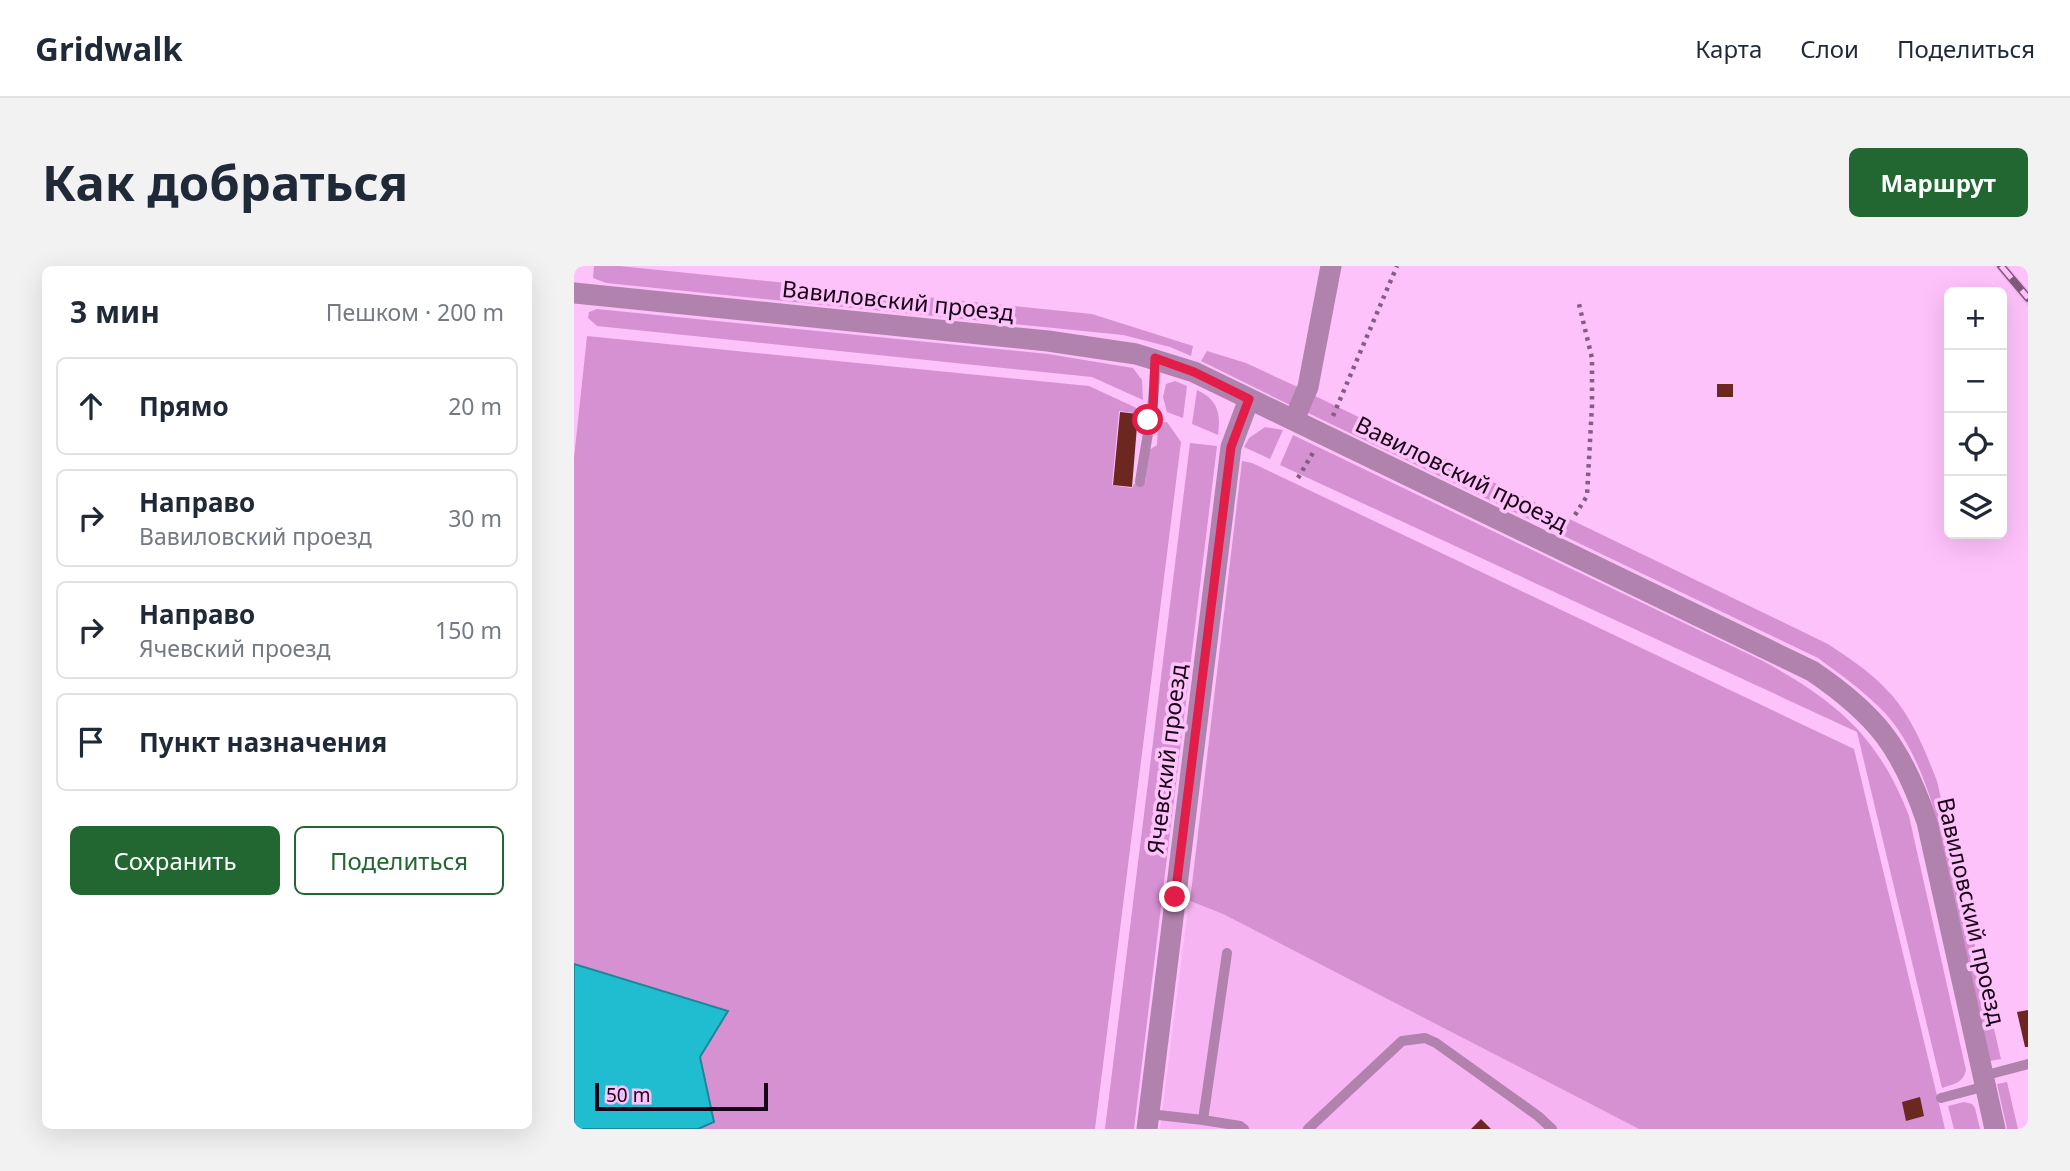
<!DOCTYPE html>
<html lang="ru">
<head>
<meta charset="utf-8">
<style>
  body { margin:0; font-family:"Noto Sans",sans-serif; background:#f2f2f3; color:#1f2937 }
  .controls { position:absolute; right:21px; top:21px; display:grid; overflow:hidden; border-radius:10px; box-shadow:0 7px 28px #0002 }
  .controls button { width:63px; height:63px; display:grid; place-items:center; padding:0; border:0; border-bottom:2px solid #e0e1e3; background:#fff; color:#1f2937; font:35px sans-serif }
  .scale { position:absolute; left:21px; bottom:18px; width:173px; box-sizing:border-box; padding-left:7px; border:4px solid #170416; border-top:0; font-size:19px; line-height:24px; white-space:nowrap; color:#170416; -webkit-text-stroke:5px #fec2fa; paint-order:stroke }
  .stop { position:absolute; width:21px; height:21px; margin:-16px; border:5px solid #e11d48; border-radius:50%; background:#fff }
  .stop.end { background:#e11d48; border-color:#fff; box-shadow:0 2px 7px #0008 }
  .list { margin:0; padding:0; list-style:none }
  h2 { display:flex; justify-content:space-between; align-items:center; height:91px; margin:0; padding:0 28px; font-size:30px }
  h2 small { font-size:23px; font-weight:400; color:#747a83 }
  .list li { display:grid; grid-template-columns:46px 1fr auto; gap:21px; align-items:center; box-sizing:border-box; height:98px; margin:0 14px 14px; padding:0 14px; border:2px solid #e0e1e3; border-radius:10px }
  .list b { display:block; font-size:26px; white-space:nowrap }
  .list p { margin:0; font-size:23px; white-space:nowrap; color:#747a83 }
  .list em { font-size:23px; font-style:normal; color:#747a83 }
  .actions { display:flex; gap:14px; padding:21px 28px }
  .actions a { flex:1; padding:16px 0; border:2px solid #226732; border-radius:10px; text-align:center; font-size:24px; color:#226732 }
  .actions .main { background:#226732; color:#fff }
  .icon { flex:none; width:38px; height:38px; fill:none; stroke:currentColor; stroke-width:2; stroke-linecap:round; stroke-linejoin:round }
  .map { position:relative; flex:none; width:1454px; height:863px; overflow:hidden; border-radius:10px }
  header { display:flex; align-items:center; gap:42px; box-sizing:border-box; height:98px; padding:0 35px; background:#fff; border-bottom:2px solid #e0e1e3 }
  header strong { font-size:33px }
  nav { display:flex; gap:38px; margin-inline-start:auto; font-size:24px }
  .intro { display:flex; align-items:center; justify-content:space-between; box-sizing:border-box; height:168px; padding:0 42px }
  h1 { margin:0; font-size:49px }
  .button { padding:18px 32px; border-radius:10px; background:#226732; color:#fff; font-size:24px; font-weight:700 }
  main { display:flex; gap:42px; padding:0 42px }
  aside { flex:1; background:#fff; border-radius:10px; box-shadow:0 7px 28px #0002 }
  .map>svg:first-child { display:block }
  .built { fill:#f6b5f2 }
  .green { fill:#d691d3 }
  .water { fill:#20bdd0; stroke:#1d8698; stroke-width:2 }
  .building { fill:#6b2720 }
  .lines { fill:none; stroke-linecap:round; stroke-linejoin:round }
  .path { stroke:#845e82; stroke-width:4.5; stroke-dasharray:3.5 5; stroke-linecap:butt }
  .lane { stroke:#b082ad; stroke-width:10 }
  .street { stroke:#b082ad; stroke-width:21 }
  .rail-casing { stroke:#805a7d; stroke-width:8 }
  .rail { stroke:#fec2fa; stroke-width:5; stroke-dasharray:16; stroke-linecap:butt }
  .route { stroke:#e11d48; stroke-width:9 }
  .labels { text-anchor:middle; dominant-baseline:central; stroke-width:7; stroke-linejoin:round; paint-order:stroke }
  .street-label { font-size:23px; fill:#170416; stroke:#fec2fa }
</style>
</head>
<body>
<header>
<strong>Gridwalk</strong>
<nav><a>Карта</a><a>Слои</a><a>Поделиться</a></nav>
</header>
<div class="intro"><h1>Как добраться</h1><a class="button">Маршрут</a></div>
<main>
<aside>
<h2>3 мин<small>Пешком · 200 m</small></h2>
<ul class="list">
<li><svg class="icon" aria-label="ahead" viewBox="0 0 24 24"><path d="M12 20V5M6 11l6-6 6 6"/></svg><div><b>Прямо</b></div><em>20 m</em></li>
<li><svg class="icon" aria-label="right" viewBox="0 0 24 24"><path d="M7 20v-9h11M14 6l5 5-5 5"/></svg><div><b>Направо</b><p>Вавиловский проезд</p></div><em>30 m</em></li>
<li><svg class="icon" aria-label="right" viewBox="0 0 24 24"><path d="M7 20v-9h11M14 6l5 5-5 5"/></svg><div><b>Направо</b><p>Ячевский проезд</p></div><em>150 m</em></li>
<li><svg class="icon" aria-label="arrive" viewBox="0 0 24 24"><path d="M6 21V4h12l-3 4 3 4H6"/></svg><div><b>Пункт назначения</b></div></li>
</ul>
<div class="actions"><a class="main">Сохранить</a><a>Поделиться</a></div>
</aside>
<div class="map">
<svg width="1454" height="863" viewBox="0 0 1454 863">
  <rect width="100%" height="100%" fill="#fec2fa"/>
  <path class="built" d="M1420,0H1434L1454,23V41Z
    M615,635L649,648L1065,863H586Z"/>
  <path class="green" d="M20,0H45L518,48L619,80L617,90L596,81L549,69L32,17L19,12Z
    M23,43L474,88L559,102L568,114L569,134L518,111L23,60L14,52L15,46Z
    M13,70L515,120L569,145L567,148L545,145L538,219L558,222L560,218H571L575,184L583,179L584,157L593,156L607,176L521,863H124L140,856L126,791L0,698V192Z
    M633,85L672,97L728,123L720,141L627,95Z
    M601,115L613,120L609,152L593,146L589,131L592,118Z
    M623,124C644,134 647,147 644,169L618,158Z
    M737,128L1254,378C1273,391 1294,404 1310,421C1336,446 1350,482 1363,515L1427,793L1416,795L1363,554C1352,516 1338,477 1311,447C1291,426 1267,409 1244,392L730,145Z
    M691,161L709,164L696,193L670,181L675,172Z
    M719,169L1187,394C1261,434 1304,469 1335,550L1392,804C1389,817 1380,818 1368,822L1283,466L706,199Z
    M616,177L643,180L560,863H531Z
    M668,195L678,197L1280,483L1371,863H1065L649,648L616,635Z
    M1433,816L1444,863H1433L1423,818Z
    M1390,836L1398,838L1401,842L1406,863H1380L1374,840Z"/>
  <path class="water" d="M0,698L154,745L126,791L140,856L124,863H0Z"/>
  <path class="building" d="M1143,118H1159V131H1143Z
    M546,146L564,148L558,221L539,219Z
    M1454,744V781H1451L1443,746Z
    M1346,831L1350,850L1332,855L1328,836Z
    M907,853L917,863H897Z"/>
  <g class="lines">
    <path class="path" d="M759,150L823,0
      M724,212L740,185
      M1001,249L1013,230L1018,139V92L1004,34"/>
    <path class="lane" d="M566,216C572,174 582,135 581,92
      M1409,810L1454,798
      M1367,832L1412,820
      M575,848L629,854L653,687
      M629,854L666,860L670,863
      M734,863L828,775L851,772L862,777L964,850L978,863"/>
    <path class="street" d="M0,27L474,75L562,88L620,106L1238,405C1303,449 1328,482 1353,556L1421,863
      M720,154L734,121L757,0
      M573,863L657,181L675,133"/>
    <defs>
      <path id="rail" d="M1427,0L1454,32"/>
    </defs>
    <use href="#rail" class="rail-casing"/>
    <use href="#rail" class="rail"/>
  </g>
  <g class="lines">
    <path class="route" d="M574,154L579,143L581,92L620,106L675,133L657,181L601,631"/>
  </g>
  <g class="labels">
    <g class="street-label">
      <text transform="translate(324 34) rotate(6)">Вавиловский проезд</text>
      <text transform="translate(888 207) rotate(26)">Вавиловский проезд</text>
      <text transform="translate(592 493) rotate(-83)">Ячевский проезд</text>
      <text transform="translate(1398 645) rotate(77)">Вавиловский проезд</text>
    </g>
  </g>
</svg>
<div class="controls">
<button>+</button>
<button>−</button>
<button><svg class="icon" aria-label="locate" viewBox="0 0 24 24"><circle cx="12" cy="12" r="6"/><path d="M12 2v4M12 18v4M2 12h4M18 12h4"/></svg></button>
<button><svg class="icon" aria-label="layers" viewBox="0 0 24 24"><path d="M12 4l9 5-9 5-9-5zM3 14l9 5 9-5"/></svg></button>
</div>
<div class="scale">50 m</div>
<div class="stop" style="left:574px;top:154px"></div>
<div class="stop end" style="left:601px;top:631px"></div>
</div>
</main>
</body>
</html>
